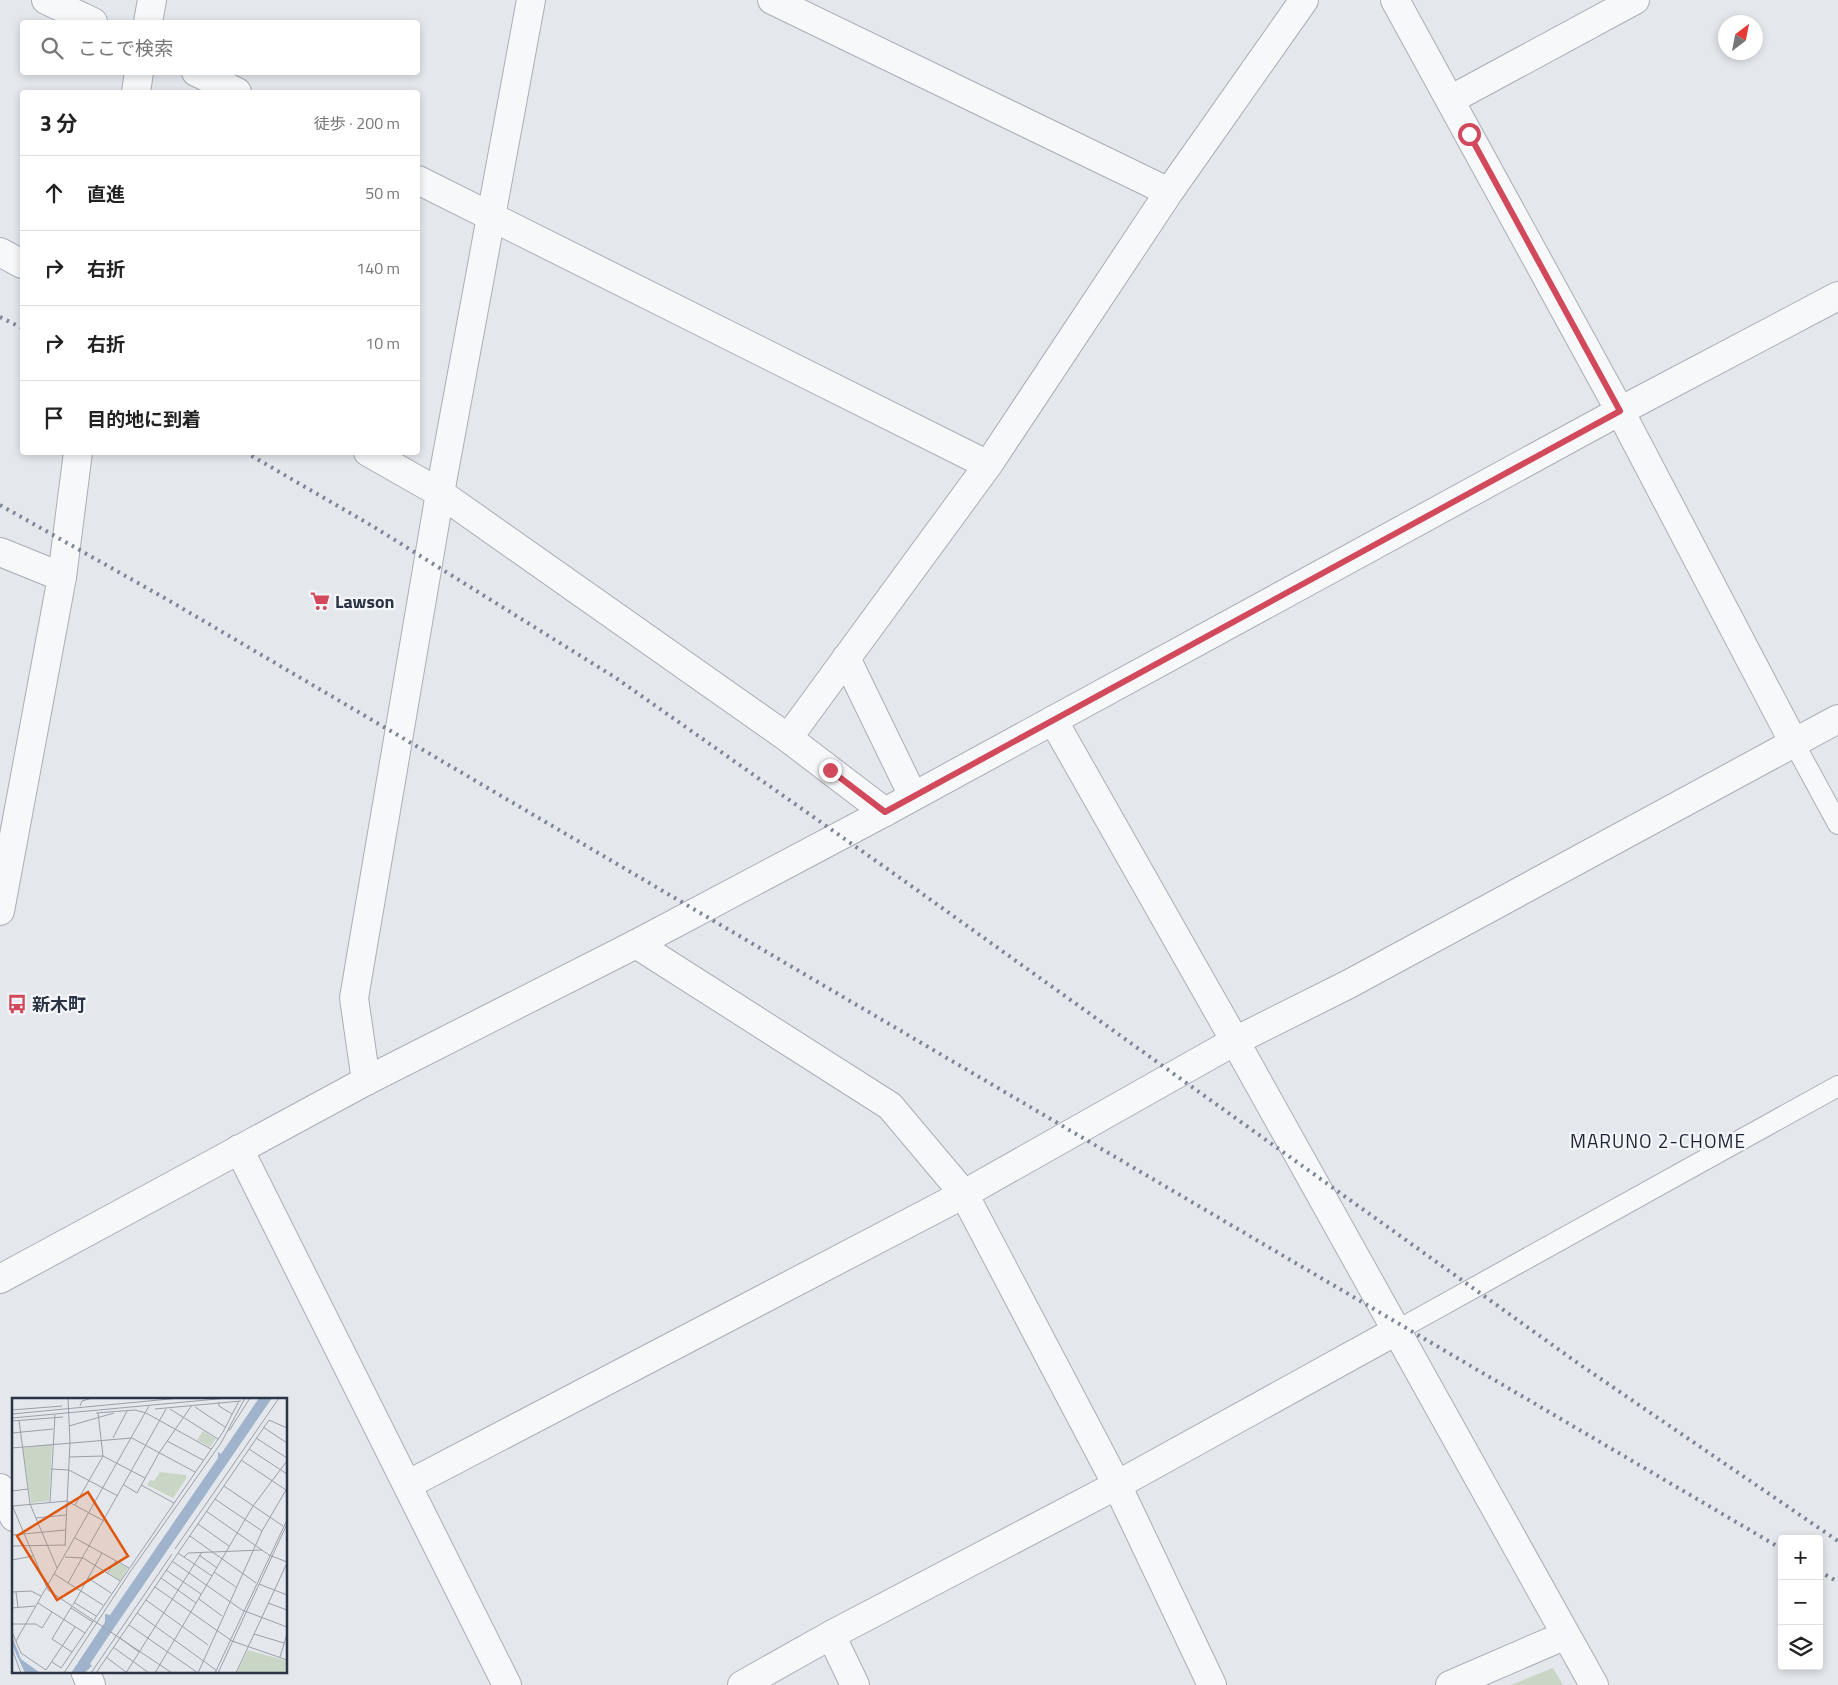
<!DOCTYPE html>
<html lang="ja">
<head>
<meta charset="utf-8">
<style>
  body { margin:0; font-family:"Titillium Web","Noto Sans JP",sans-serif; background:#f2f2f2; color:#222 }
  .controls { position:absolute; right:15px; bottom:15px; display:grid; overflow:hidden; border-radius:5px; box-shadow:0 2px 8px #0003 }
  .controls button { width:45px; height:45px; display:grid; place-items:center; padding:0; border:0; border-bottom:1px solid #e0e0e0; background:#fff; color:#222; font:25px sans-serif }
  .compass { position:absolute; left:1718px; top:15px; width:45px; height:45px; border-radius:50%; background:#fff; box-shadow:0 2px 8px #0003; rotate:32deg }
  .stop { position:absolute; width:15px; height:15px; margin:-11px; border:4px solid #d1495b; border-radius:50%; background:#fff }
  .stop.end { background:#d1495b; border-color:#fff; box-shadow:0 1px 5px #0008 }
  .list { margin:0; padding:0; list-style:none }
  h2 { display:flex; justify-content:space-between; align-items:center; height:65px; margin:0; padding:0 20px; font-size:21px }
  h2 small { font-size:16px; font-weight:400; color:#767676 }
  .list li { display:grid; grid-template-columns:32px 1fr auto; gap:15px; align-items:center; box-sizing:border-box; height:75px; padding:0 20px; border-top:1px solid #e0e0e0 }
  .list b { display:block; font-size:19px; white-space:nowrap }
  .list em { font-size:16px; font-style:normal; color:#767676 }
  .icon { flex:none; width:28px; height:28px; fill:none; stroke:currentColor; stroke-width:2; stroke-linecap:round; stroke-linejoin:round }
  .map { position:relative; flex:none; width:1838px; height:1685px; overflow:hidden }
  .search { position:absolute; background:#fff; box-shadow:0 2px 8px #0003; left:20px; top:20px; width:400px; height:55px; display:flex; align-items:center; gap:12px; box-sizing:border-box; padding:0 18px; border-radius:5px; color:#767676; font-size:19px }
  .panel { position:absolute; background:#fff; box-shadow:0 2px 8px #0003; left:20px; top:90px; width:400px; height:365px; border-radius:5px }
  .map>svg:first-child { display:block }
  .green { fill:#c9d6c5 }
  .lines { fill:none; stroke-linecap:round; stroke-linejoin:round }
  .service-casing { stroke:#a9aeb7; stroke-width:22 }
  .minor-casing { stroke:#a9aeb7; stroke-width:30 }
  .tertiary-casing { stroke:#a9aeb7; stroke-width:30 }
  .service { stroke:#f7f8fa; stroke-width:20 }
  .minor { stroke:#f7f8fa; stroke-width:28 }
  .tertiary { stroke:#f7f8fa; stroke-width:28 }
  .rail { stroke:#7d8696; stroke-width:4; stroke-dasharray:2.5 5; stroke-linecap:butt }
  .route { stroke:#d1495b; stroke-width:6 }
  .labels { text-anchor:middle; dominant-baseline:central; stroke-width:4.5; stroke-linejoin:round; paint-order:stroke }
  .poi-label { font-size:18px; font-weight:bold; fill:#2b3445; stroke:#f4f6f9; text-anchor:start }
  .neighbourhood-label { font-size:19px; letter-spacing:1px; fill:#1d2536; stroke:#f4f6f9 }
  .inset-road { fill:none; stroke:#9a9fa9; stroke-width:1 }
  .view { fill:#df570f; fill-opacity:0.15; stroke:#df570f; stroke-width:2.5 }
  .inset-edge { fill:none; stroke:#2b3445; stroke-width:2.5 }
</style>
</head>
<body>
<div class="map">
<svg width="1838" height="1685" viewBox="0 0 1838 1685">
  <rect width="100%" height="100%" fill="#e4e7ec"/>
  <path class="green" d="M1553,1668L1563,1685H1511Z"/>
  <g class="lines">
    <defs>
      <path id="service" d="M1794,743L1838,824
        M1396,1331L1838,1086"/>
      <path id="minor" d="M46,0L93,22
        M772,0L1169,192
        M1395,0L1620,411L1794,743
        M196,72L237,92
        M1450,100L1635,0
        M418,180L988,465
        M0,252L22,264
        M368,452L440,493L788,738L885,812
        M0,552L62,577
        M846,658L913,796
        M1053,720L1235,1041L1594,1685
        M788,738L988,465L1169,192L1304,0
        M636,944L890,1106L964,1194L1117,1485L1212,1685
        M366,1081L354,998L440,493L531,0
        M239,1149L507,1685
        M407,1485L964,1194L1235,1041L1349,984L1838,719
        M831,1635L855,1685
        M742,1685L831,1635L1117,1485L1396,1331
        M1450,1685L1566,1635"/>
      <path id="tertiary" d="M148,22L152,0
        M136,92L139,72
        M0,911L62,577L78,452
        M0,1279L366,1081L636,944L885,812L1620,411L1838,296
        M0,1488L14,1517
        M85,1671L91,1685"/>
    </defs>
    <use href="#service" class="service-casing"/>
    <use href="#minor" class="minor-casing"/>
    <use href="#tertiary" class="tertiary-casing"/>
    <use href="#service" class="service"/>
    <use href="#minor" class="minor"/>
    <use href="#tertiary" class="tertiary"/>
    <path class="rail" d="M0,317L22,328
      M245,452L374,527L616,678L903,880L1579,1364L1838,1541
      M0,505L168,600L1782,1549
      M1819,1571L1838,1582"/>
  </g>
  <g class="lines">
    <path class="route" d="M830,770L885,812L1620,411L1469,134"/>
  </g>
  <defs>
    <symbol id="supermarket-bare" viewBox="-9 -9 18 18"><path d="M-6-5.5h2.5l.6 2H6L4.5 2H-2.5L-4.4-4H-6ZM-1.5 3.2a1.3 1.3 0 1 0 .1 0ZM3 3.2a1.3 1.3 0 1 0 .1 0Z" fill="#d1495b" stroke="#f4f6f9" stroke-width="2.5" paint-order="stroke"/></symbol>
    <symbol id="bus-bare" viewBox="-9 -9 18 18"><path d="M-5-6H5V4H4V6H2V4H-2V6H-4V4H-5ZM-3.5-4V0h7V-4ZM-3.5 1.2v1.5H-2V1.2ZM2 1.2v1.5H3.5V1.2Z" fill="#d1495b" stroke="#f4f6f9" stroke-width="2.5" paint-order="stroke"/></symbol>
  </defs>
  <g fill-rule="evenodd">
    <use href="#supermarket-bare" x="306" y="587" width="28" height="28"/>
    <use href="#bus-bare" x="3" y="990" width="28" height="28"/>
  </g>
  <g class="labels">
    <g class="poi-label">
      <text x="335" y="601">Lawson</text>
      <text x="32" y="1004">新木町</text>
    </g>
    <g class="neighbourhood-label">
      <text x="1658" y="1140">MARUNO 2-CHOME</text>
    </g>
  </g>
  <g transform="translate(12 1398)">
    <rect width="275" height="275" fill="#e4e7ec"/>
    <path d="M191,33L204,41L198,49L185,42ZM40,46L37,103L19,105L11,50ZM148,74L174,77V81L161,100L135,87L138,82L142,83ZM104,164L116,170L108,183L97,175ZM236,252L275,263V275H225Z" fill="#c9d6c5"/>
    <path d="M247,0H260L102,230L78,266L80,268L72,275H59L93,224V216L98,217L206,60V54L209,56ZM0,238L9,261L28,275H13L0,247Z" fill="#9fb4cc"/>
    <path class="inset-road" d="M207,4V8L220,16M68,8L70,3L80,0M183,9L213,29M143,11L229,3M158,11L206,41M0,12L50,8M84,15L123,12L134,15L199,51M0,16L168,0M0,20L216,0M7,22L18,106L45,170M0,23L51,19M57,28L102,15M251,29L275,45M217,33L238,0M0,35L41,31M101,40L115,13M244,40L275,60M155,43L191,62M0,50L120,40L183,74M237,51L275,76M57,59L91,58L133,80M229,62L274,92M39,71L57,72L106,98M112,87L125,95L147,55L180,7M129,87L162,105M212,88L271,128M0,93L16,91M203,101L250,133M38,104L43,17M0,107L36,192L160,275M63,107L91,58L86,15M1,108L55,103L92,123M194,113L257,157L275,164M24,120L54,117M186,126L217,148M0,137L54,132M178,138L244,185M63,140L117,170M53,147L58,44L56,0M0,148L54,147M163,151L267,0M166,155L200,178M187,157L205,170M53,159L71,160L108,183M172,159L176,155L250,152M0,162L21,158M160,163L230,212L275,229M154,172L189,196M202,174L224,189M42,176L91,207M95,176L104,163M76,180L99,195M149,180L184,205M56,185L154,11M247,186L275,197M143,189L220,243L275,262M0,194L19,193L29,198M4,194L6,209M187,201L210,218M134,202L196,247M26,205L73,235M63,205L84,218M256,205L275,212M61,207L90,155M0,210L23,208M59,210L81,224M125,215L204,272M0,226H24L30,230L40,214M117,227L186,275M0,234L9,255L34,272L63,229M242,236L272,245M108,240L127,254M4,243L137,8M101,249L137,275M0,251L9,275M60,254L40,241L60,208M94,259L114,274M268,259L275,236M40,264L49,270L211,34L227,3M52,275L118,174L209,45L233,0M79,275L160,156M84,275L257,22L275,30M114,275L190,154M143,275L241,108L275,63M186,275L250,133L274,92M203,275L275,122M206,275L275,126M224,275L275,165"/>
    <path class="view" d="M76,94L116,158L45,202L5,138Z"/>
    <rect width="275" height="275" class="inset-edge"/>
  </g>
</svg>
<div class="controls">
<button>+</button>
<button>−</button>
<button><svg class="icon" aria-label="layers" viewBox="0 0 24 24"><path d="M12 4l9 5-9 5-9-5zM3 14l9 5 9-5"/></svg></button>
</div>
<svg class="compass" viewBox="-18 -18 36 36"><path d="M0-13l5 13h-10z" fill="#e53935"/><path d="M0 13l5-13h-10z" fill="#767676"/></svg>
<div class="stop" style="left:1469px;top:134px"></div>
<div class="stop end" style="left:830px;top:770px"></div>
<div class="search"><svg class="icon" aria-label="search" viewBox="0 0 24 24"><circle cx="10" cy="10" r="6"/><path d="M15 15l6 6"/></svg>ここで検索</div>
<section class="panel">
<h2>3 分<small>徒歩 · 200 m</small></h2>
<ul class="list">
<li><svg class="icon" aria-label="ahead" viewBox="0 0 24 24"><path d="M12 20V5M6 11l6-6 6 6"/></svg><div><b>直進</b></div><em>50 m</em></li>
<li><svg class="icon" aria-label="right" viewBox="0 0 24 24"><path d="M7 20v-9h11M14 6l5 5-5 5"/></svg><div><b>右折</b></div><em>140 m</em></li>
<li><svg class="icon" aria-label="right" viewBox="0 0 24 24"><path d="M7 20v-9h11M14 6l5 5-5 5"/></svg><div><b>右折</b></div><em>10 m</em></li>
<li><svg class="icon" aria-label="arrive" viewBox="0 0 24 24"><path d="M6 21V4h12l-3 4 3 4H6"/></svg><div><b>目的地に到着</b></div></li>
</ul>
</section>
</div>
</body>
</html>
